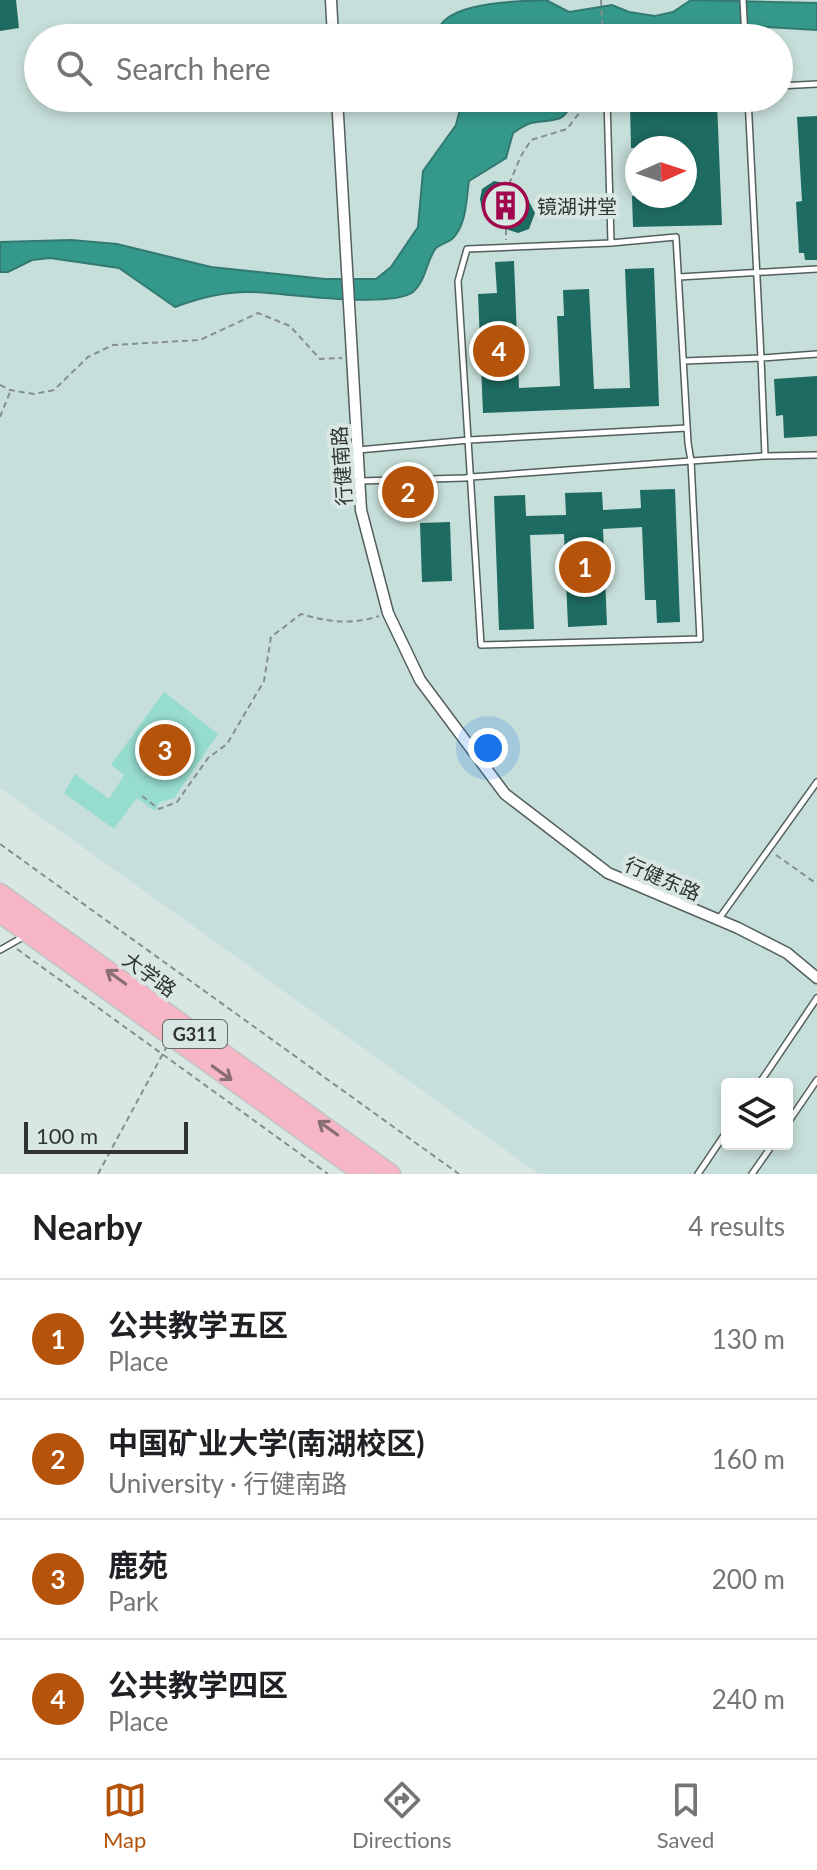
<!DOCTYPE html>
<html lang="en">
<head>
<meta charset="utf-8">
<style>
  body { margin:0; font-family:Lato,"Noto Sans SC",sans-serif; background:#f2f2f2; color:#202124 }
  .controls { position:absolute; right:24px; bottom:24px; display:grid; overflow:hidden; border-radius:8px; box-shadow:0 4px 12px #0003 }
  .controls button { width:72px; height:72px; display:grid; place-items:center; padding:0; border:0; border-bottom:2px solid #e0e0e0; background:#fff; color:#202124; font:40px sans-serif }
  .compass { position:absolute; left:625px; top:136px; width:72px; height:72px; border-radius:50%; background:#fff; box-shadow:0 4px 12px #0003; rotate:87deg }
  .scale { position:absolute; left:24px; bottom:20px; width:164px; box-sizing:border-box; padding-left:8px; border:4px solid #2f3433; border-top:0; font-size:22px; line-height:28px; white-space:nowrap; color:#2f3433; -webkit-text-stroke:6px #d9e7e4; paint-order:stroke }
  .you { position:absolute; left:488px; top:748px; width:28px; height:28px; margin:-20px; border:6px solid #fff; border-radius:50%; background:#1a73e8; box-shadow:0 0 0 12px #1a73e833 }
  .badge { display:grid; place-items:center; width:52px; height:52px; border-radius:50%; background:#b45309; color:#fff; font-size:26px; font-weight:700 }
  .pin { position:absolute; translate:-50% -50%; border:4px solid #fff; box-shadow:0 2px 8px #0006 }
  .list { margin:0; padding:0; list-style:none }
  h2 { display:flex; justify-content:space-between; align-items:center; height:104px; margin:0; padding:0 32px; font-size:34px }
  h2 small { font-size:26px; font-weight:400; color:#757577 }
  .list li { display:grid; grid-template-columns:52px 1fr auto; gap:24px; align-items:center; box-sizing:border-box; height:120px; padding:0 32px; border-top:2px solid #e0e0e0 }
  .list b { display:block; font-size:30px; white-space:nowrap }
  .list p { margin:0; font-size:26px; white-space:nowrap; color:#757577 }
  .list em { font-size:26px; font-style:normal; color:#757577 }
  .icon { flex:none; width:44px; height:44px; fill:none; stroke:currentColor; stroke-width:2; stroke-linecap:round; stroke-linejoin:round }
  .map { position:relative; flex:none; width:817px; height:1174px; overflow:hidden }
  .search { position:absolute; background:#fff; box-shadow:0 4px 12px #0003; left:24px; right:24px; top:24px; height:88px; display:flex; align-items:center; gap:20px; box-sizing:border-box; padding:0 28px; border-radius:44px; color:#757577; font-size:30px }
  .sheet { height:584px; background:#fff }
  nav { display:flex; justify-content:space-around; align-items:center; box-sizing:border-box; height:112px; border-top:2px solid #e0e0e0; background:#fff; font-size:22px; color:#757577 }
  nav a { display:grid; justify-items:center; gap:4px }
  nav .on { color:#b45309 }
  .map>svg:first-child { display:block }
  .built { fill:#c7dfda; fill-rule:evenodd }
  .green { fill:#96dccf }
  .water { fill:#34988b; stroke:#327a71; stroke-width:2 }
  .building { fill:#1e6b61 }
  .lines { fill:none; stroke-linecap:round; stroke-linejoin:round }
  .service-casing { stroke:#535f5d; stroke-width:8 }
  .minor-casing { stroke:#535f5d; stroke-width:13 }
  .trunk-casing { stroke:#c1c2c2; stroke-width:21 }
  .path { stroke:#858f8d; stroke-width:2; stroke-dasharray:6 4; stroke-linecap:butt }
  .service { stroke:#fff; stroke-width:5 }
  .minor { stroke:#fff; stroke-width:10 }
  .trunk { stroke:#f6b6c6; stroke-width:18 }
  .oneway { stroke:#896e75 }
  .labels { text-anchor:middle; dominant-baseline:central; stroke-width:8; stroke-linejoin:round; paint-order:stroke }
  .shield { fill:#d9e7e4; stroke:#626a68; stroke-width:2 }
  .shield-label { font-size:18px; font-weight:bold; fill:#2f3433 }
  .poi-label { font-size:20px; fill:#2f3433; stroke:#d9e7e4; text-anchor:start }
  .street-label { font-size:20px; fill:#2f3433; stroke:#d9e7e4 }
</style>
</head>
<body>
<div class="map">
<svg width="817" height="1174" viewBox="0 0 817 1174">
  <rect width="100%" height="100%" fill="#d9e7e4"/>
  <path class="built" d="M0,0H817V1174H539L0,788ZM38,38H779V98H38ZM637,148H685V196H637ZM727,1084H787V1144H727Z"/>
  <path class="green" d="M164,692L218,734L174,798L160,802L155,811L137,798L114,829L64,793L75,774L109,799L124,775L111,765Z"/>
  <path class="water" d="M546,0L569,12L612,5L629,12L655,16L673,12L691,0L817,3V30L732,25L710,38H434C436,33 440,25 444,21C463,2 520,1 546,0Z
    M457,98H498L501,105H510L527,98H573C565,126 554,118 531,123C524,125 518,130 513,133L506,158L469,181C466,199 467,225 452,239C447,243 440,244 436,248C426,261 426,281 413,292C391,309 284,293 253,292C225,291 201,297 175,307L119,268L50,258L32,260L8,272H0V242L71,240L117,244L211,267L325,279H376L391,267L418,227L423,171L456,125L461,105Z"/>
  <path class="building" d="M0,0H16L19,28L0,31Z
    M717,102L722,225L633,227L632,196H685V148H631L630,106Z
    M817,116V260H805L804,253H799L796,202L802,201L797,117Z
    M494,181L509,184L525,194L535,213L529,229L518,233L506,229L495,223L482,210L480,199L482,189Z
    M514,261L519,388L560,386L557,316H564L563,290L589,289L594,389L630,388L625,269L654,268L659,406L483,413L478,294L497,293L495,262Z
    M817,376V436L784,438L783,415L776,416L774,379Z
    M675,489L680,622L657,623L656,600H645L642,527L603,529L607,625L568,627L564,534L530,535L534,629L499,630L494,496L525,495L526,516L566,515L565,493L602,492L603,510L641,508L640,490Z
    M450,522L452,581L422,582L420,523Z"/>
  <g class="lines">
    <defs>
      <path id="service" d="M743,0L745,38
        M779,86L817,84
        M607,98L611,243L676,237L688,443L691,461L765,456L761,358L684,361
        M748,98L761,358L817,354
        M679,277L817,269
        M358,450L469,440L687,428
        M765,456L817,455
        M360,481L465,478L471,477L691,461L700,639L481,645L458,281L467,249L611,243
        M718,920L817,782
        M0,950L23,937
        M759,1084L817,998
        M787,1124L817,1080
        M698,1174L727,1131
        M752,1174L773,1144"/>
      <path id="minor" d="M331,0L333,38
        M337,98L361,510L388,613L420,680L505,794L608,873L738,928L787,953L817,978"/>
      <path id="trunk" d="M0,893L391,1174
        M0,913L363,1174"/>
    </defs>
    <use href="#service" class="service-casing"/>
    <use href="#minor" class="minor-casing"/>
    <use href="#trunk" class="trunk-casing"/>
    <path class="path" d="M601,0L603,38
      M509,184L521,156L531,140L567,129L580,112L586,98
      M506,229V240
      M0,385L10,390L34,394L54,390L88,357L113,345L200,340L258,313L290,326L320,359L342,358
      M0,417L10,392
      M142,796L159,809L177,802L208,758L227,744L264,681L271,637L301,614C327,622 352,625 379,616
      M0,844L459,1174
      M776,855L817,884
      M17,949L328,1174
      M98,1174L166,1048"/>
    <use href="#service" class="service"/>
    <use href="#minor" class="minor"/>
    <use href="#trunk" class="trunk"/>
  </g>
  <defs><path id="oneway-shaft" d="M-6 0H5M1.5-3L5.5 0L1.5 3" fill="none" stroke-width="1.6" stroke-linecap="round" stroke-linejoin="round" transform="scale(2)"/></defs>
  <g class="oneway">
    <use href="#oneway-shaft" transform="translate(116 977) rotate(-144)"/>
    <use href="#oneway-shaft" transform="translate(222 1073) rotate(36)"/>
    <use href="#oneway-shaft" transform="translate(328 1128) rotate(-144)"/>
  </g>
  <defs>
    <symbol id="building-ring" viewBox="-11 -11 22 22"><circle r="9.5" fill="#d9e7e4" stroke="#a0074c" stroke-width="1.5"/><path d="M-4-6H4V6H1V3H-1V6H-4ZM-2.5-4.3h1.7v1.8h-1.7ZM.8-4.3h1.7v1.8H.8ZM-2.5-1h1.7V.8h-1.7ZM.8-1h1.7V.8H.8Z" fill="#a0074c"/></symbol>
  </defs>
  <g fill-rule="evenodd">
    <use href="#building-ring" x="480" y="180" width="51" height="51"/>
  </g>
  <g class="labels">
    <rect class="shield" x="163" y="1020" width="64" height="28" rx="6"/>
    <g class="shield-label">
      <text x="195" y="1034">G311</text>
    </g>
    <g class="poi-label">
      <text x="537" y="206">镜湖讲堂</text>
    </g>
    <g class="street-label">
      <text transform="translate(341 466) rotate(-94)">行健南路</text>
      <text transform="translate(663 878) rotate(23)">行健东路</text>
      <text transform="translate(150 974) rotate(36)">大学路</text>
    </g>
  </g>
</svg>
<div class="controls">
<button><svg class="icon" aria-label="layers" viewBox="0 0 24 24"><path d="M12 4l9 5-9 5-9-5zM3 14l9 5 9-5"/></svg></button>
</div>
<svg class="compass" viewBox="-18 -18 36 36"><path d="M0-13l5 13h-10z" fill="#e53935"/><path d="M0 13l5-13h-10z" fill="#757577"/></svg>
<div class="scale">100 m</div>
<div class="you"></div>
<div class="pin badge" style="left:585px;top:567px">1</div>
<div class="pin badge" style="left:408px;top:492px">2</div>
<div class="pin badge" style="left:165px;top:750px">3</div>
<div class="pin badge" style="left:499px;top:351px">4</div>
<div class="search"><svg class="icon" aria-label="search" viewBox="0 0 24 24"><circle cx="10" cy="10" r="6"/><path d="M15 15l6 6"/></svg>Search here</div>
</div>
<section class="sheet">
<h2>Nearby<small>4 results</small></h2>
<ul class="list">
<li><span class="badge">1</span><div><b>公共教学五区</b><p>Place</p></div><em>130 m</em></li>
<li><span class="badge">2</span><div><b>中国矿业大学(南湖校区)</b><p>University · 行健南路</p></div><em>160 m</em></li>
<li><span class="badge">3</span><div><b>鹿苑</b><p>Park</p></div><em>200 m</em></li>
<li><span class="badge">4</span><div><b>公共教学四区</b><p>Place</p></div><em>240 m</em></li>
</ul>
</section>
<nav>
<a class="on"><svg class="icon" aria-label="map" viewBox="0 0 24 24"><path d="M3 6l6-2 6 2 6-2v14l-6 2-6-2-6 2zM9 4v14M15 6v14"/></svg>Map</a>
<a><svg class="icon" aria-label="directions" viewBox="0 0 24 24"><path d="M12 3l9 9-9 9-9-9zM9 14v-3h6M13 9l2 2-2 2"/></svg>Directions</a>
<a><svg class="icon" aria-label="saved" viewBox="0 0 24 24"><path d="M7 4h10v16l-5-4-5 4z"/></svg>Saved</a>
</nav>
</body>
</html>
